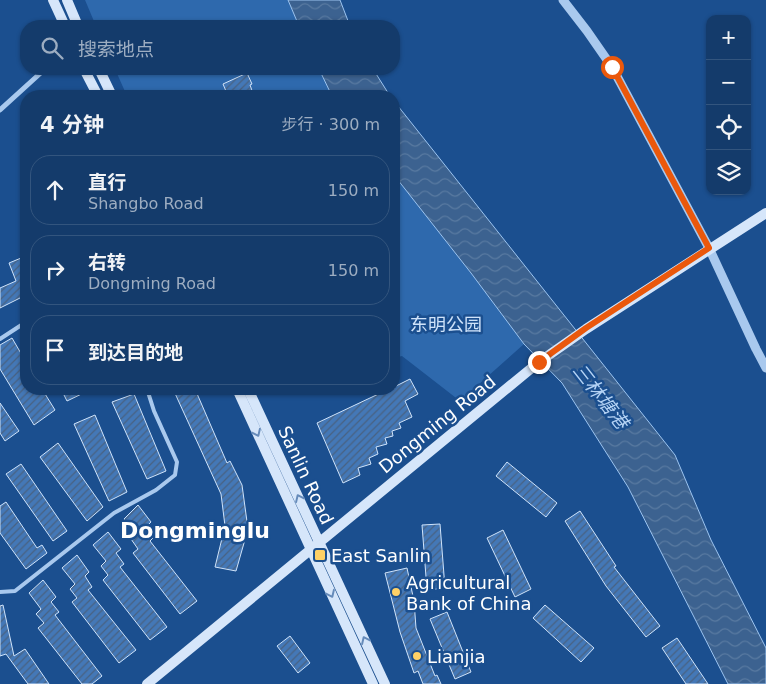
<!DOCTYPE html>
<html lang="zh">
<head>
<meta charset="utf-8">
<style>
  body { margin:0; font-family:"DejaVu Sans","Noto Sans SC",sans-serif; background:#1d4271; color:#f1f3f6 }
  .controls { position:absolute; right:15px; top:15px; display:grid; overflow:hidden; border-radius:10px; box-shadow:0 1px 4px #0004 }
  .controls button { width:45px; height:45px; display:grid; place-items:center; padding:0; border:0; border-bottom:1px solid #33557e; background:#143b6b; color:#f1f3f6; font:25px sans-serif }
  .stop { position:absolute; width:15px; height:15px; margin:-11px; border:4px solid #ea580c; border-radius:50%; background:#fff }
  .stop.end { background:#ea580c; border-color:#fff; box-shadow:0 1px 5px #0008 }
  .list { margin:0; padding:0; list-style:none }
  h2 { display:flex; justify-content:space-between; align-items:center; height:65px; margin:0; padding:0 20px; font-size:21px }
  h2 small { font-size:16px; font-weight:400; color:#9dadc1 }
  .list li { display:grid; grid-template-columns:32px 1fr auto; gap:15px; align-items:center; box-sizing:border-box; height:70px; margin:0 10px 10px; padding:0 10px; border:1px solid #33557e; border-radius:20px }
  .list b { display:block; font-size:19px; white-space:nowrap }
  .list p { margin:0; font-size:16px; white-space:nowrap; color:#9dadc1 }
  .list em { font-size:16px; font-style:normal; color:#9dadc1 }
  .icon { flex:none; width:28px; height:28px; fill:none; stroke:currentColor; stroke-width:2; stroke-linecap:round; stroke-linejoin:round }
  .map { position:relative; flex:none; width:766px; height:684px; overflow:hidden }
  .search { position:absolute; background:#143b6b; box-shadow:0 1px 4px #0004; left:20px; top:20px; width:380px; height:55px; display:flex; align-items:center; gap:12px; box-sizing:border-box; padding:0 18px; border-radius:20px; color:#9dadc1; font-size:19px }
  .panel { position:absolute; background:#143b6b; box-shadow:0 1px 4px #0004; left:20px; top:90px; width:380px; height:305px; border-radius:20px }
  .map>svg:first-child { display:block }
  .green { fill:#2e69ad }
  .water { fill:url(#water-waves); stroke:#9cc4f0 }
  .building { fill:url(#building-hatch); stroke:#cfe3fa }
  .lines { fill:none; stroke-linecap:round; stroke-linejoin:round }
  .service { stroke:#a9c9ee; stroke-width:4 }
  .minor { stroke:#a9c9ee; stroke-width:5 }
  .tertiary { stroke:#a9c9ee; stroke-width:9 }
  .secondary { stroke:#d6e6fa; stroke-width:10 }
  .oneway { stroke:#668bba }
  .route { stroke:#ea580c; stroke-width:6 }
  .poi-dot { fill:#ffd166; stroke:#1b4f8f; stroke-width:2 }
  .labels { text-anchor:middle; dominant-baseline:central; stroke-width:5; stroke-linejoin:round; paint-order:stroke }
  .park-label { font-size:18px; fill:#cfe3fa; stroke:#1b4f8f }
  .street-label { font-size:18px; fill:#fff; stroke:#1b4f8f }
  .poi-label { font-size:18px; fill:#fff; stroke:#1b4f8f; text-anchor:start }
  .water-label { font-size:19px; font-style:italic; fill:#b5d3f5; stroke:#1b4f8f }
  .district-label { font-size:22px; font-weight:bold; fill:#fff; stroke:#1b4f8f }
</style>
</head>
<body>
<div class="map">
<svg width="766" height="684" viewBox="0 0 766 684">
  <defs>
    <pattern id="water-waves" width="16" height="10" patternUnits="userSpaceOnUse" patternTransform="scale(1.25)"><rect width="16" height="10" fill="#3c6290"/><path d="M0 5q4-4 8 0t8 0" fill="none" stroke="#597aa1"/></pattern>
    <pattern id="building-hatch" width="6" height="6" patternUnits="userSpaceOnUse" patternTransform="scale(1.25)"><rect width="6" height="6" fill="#4478b7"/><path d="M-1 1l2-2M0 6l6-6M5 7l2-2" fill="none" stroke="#486282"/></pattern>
  </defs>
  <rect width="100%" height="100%" fill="#1b4f8f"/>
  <path class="green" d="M85,0H288L299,26H96Z
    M115,69H319L332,96H127Z
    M394,175L471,273L524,344L460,401L402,356L394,358Z"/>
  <path class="water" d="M288,0H340L350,26H299Z
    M319,69H373L390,96H332Z
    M394,101L675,455L711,540L766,648V684H728L628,487L562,383L524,344L471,273L394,175Z"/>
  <path class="building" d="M247,73L252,84L250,85L254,96H228L223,84Z
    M26,256V295L0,308V288L16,281L9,263Z
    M12,338L26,362V389H42L55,410L34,425L0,369V345Z
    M410,379L418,394L405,401L412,417L399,423L401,428L392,431L393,436L385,438L387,444L376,447L378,454L369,458L371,464L358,468L360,475L343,483L317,423L389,389H394V387Z
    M61,389H92L67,401Z
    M173,389H195L227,463L230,461L242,485L248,529L236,571L215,567L225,526L221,494Z
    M134,394L166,471L147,479L112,402Z
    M0,403L19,431L5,441L0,433Z
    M95,415L127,492L109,501L74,424Z
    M58,443L103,507L87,521L40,457Z
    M507,462L557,503L546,517L496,476Z
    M21,464L67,531L53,541L6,474Z
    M6,502L37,548L42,545L47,553L26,569L0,533V506Z
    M138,505L151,522L146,527L154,537L150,541L197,601L180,614L133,553L138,549L131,539L136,534L124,519Z
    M580,511L616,566L614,567L660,626L646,637L606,586L565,521Z
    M440,524L445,588L427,590L422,525Z
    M503,530L531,589L515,597L487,538Z
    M108,532L121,549L116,553L124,564L120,567L167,627L150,640L103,580L108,575L101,566L106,561L93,545Z
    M77,555L89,572L85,576L92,587L88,590L136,650L119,663L72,602L77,598L70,589L75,584L62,568Z
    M407,568L414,601L416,628L435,676L437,675L441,684H423L418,671L414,673L400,632L385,573Z
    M43,580L56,597L51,602L59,612L55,615L102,676L92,684H82L38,628L44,623L36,614L41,609L29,593Z
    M3,605L14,656L25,649L49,684H28L6,654L0,656V606Z
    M545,605L594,648L581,662L533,618Z
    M447,612L471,672L455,679L430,619Z
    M290,636L310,663L298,673L277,646Z
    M677,638L708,684H686L662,648Z"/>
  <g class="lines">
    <path class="service" d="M0,339L26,322
      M0,592L15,591L114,513L156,490L175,475L177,462L154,411L147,389"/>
    <path class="minor" d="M0,110L45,69"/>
    <path class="tertiary" d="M563,0L587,31L612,67L709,248L756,349L766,368"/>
    <path class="secondary" d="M53,0L65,26
      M67,0L78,26
      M84,69L98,96
      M99,69L112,96
      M237,389L373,684
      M248,389L385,684
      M147,684L539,362L586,329L766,213"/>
  </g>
  <defs><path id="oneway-chevron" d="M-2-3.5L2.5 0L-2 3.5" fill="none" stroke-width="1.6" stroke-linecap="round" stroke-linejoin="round" transform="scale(1.25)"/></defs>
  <g class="oneway">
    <use href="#oneway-chevron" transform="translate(257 433) rotate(65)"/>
    <use href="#oneway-chevron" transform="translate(299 498) rotate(-115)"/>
    <use href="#oneway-chevron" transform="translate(331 594) rotate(65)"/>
    <use href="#oneway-chevron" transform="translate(365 640) rotate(-115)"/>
  </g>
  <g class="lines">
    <path class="route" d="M539,362L586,328L709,248L612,67"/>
  </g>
  <g class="poi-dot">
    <rect x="314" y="549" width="12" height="12" rx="2.5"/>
    <circle cx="396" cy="592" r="5"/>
    <circle cx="417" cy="656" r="5"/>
  </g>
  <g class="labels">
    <g class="park-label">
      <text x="446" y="324">东明公园</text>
    </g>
    <g class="street-label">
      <text transform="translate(437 424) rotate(-39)">Dongming Road</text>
      <text transform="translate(306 475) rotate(65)">Sanlin Road</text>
    </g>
    <g class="poi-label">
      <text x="331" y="555">East Sanlin</text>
      <text x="406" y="582">Agricultural<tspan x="406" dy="21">Bank of China</tspan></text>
      <text x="427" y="656">Lianjia</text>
    </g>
    <g class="water-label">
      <text transform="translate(601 396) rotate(52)">三林塘港</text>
    </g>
    <g class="district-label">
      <text x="195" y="530">Dongminglu</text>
    </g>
  </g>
</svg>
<div class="controls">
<button>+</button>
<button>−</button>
<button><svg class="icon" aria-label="locate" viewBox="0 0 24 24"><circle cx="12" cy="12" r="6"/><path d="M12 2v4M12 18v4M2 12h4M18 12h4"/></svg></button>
<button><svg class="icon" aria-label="layers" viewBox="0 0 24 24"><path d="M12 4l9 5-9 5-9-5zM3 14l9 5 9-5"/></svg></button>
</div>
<div class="stop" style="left:612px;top:67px"></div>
<div class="stop end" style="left:539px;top:362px"></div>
<div class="search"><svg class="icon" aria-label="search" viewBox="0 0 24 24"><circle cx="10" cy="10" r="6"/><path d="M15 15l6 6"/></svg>搜索地点</div>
<section class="panel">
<h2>4 分钟<small>步行 · 300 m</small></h2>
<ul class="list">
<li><svg class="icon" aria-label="ahead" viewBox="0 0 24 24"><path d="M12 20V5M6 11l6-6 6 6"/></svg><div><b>直行</b><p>Shangbo Road</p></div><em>150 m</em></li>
<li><svg class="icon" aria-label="right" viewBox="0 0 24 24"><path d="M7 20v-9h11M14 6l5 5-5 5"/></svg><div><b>右转</b><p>Dongming Road</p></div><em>150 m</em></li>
<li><svg class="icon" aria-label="arrive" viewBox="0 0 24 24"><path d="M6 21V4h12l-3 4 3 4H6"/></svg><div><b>到达目的地</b></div></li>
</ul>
</section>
</div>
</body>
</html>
